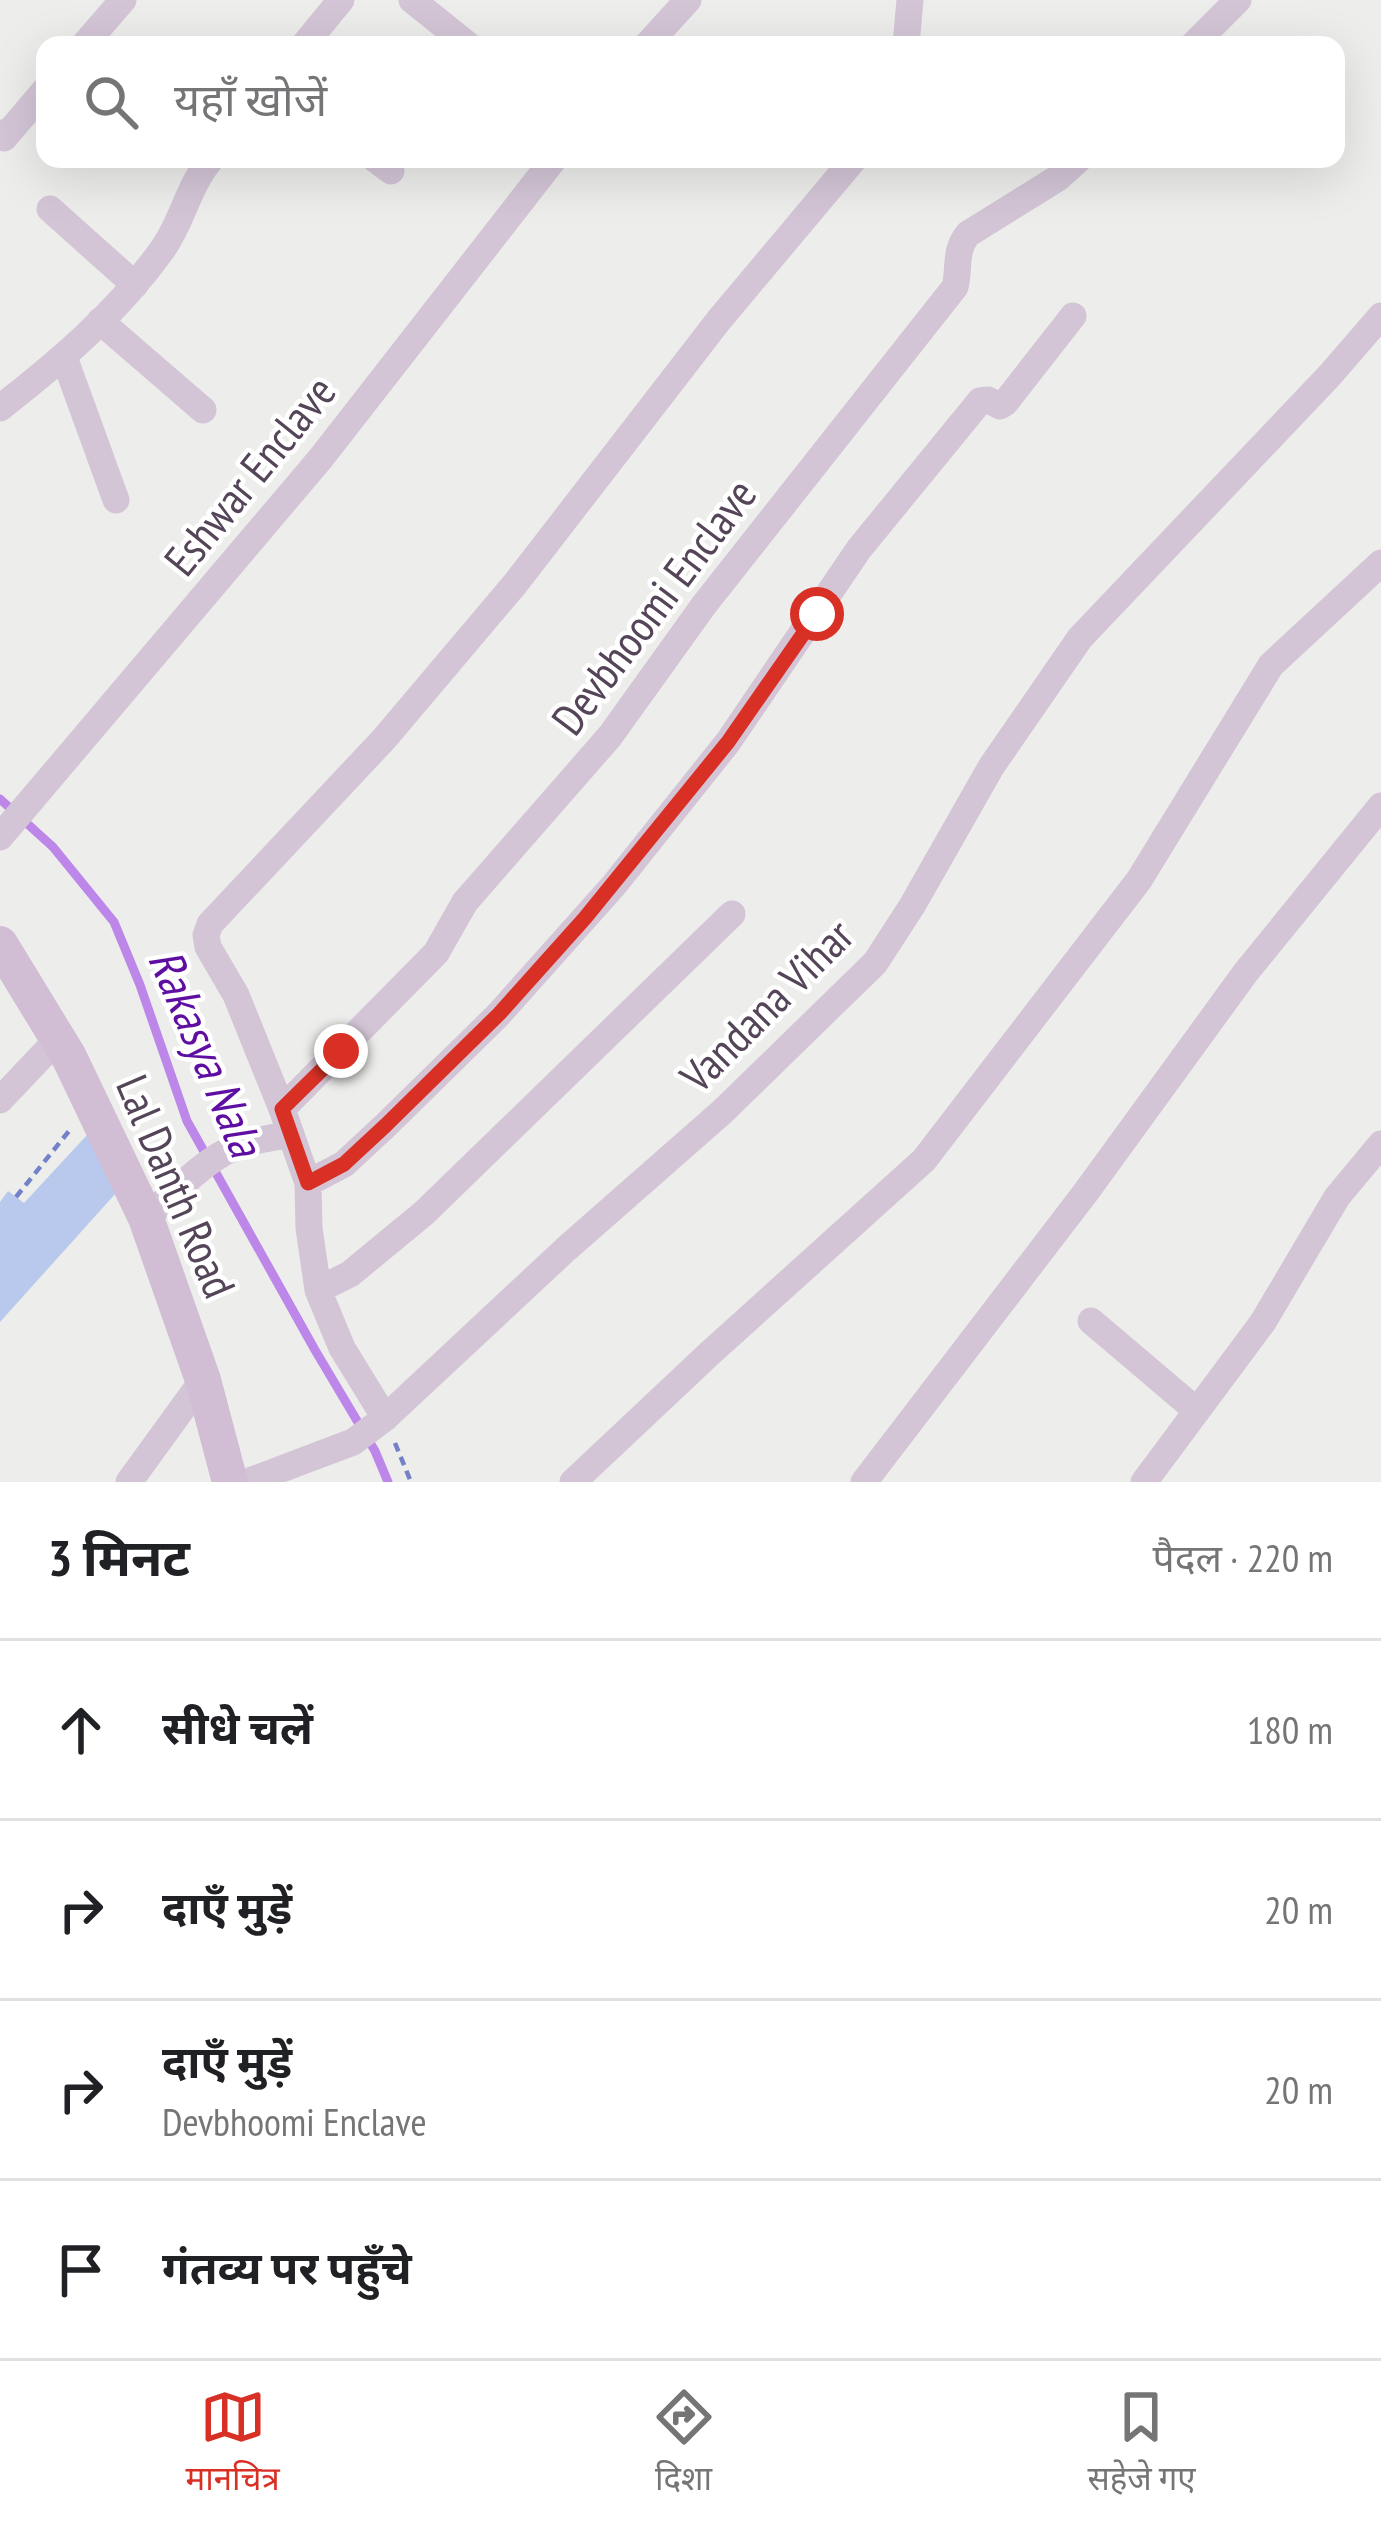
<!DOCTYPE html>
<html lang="hi">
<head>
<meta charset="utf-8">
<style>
  body { margin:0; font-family:"PT Sans Narrow","Noto Sans Devanagari",sans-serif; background:#f2f2f2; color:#202124 }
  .stop { position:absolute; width:36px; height:36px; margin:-27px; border:9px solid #d93025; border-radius:50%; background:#fff }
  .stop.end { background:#d93025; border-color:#fff; box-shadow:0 3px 12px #0008 }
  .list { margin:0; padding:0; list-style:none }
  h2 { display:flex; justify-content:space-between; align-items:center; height:156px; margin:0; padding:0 48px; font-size:51px }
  h2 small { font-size:39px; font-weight:400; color:#757577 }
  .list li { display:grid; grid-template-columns:78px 1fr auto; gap:36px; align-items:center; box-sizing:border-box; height:180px; padding:0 48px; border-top:3px solid #e0e0e0 }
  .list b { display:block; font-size:45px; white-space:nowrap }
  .list p { margin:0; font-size:39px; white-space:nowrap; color:#757577 }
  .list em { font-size:39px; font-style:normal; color:#757577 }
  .icon { flex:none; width:66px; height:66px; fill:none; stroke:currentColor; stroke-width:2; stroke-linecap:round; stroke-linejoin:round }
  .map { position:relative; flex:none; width:1381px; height:1482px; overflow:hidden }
  .search { position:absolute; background:#fff; box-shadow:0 12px 48px #0002; left:36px; right:36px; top:36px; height:132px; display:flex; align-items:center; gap:30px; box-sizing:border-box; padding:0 42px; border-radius:24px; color:#757577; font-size:45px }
  .sheet { height:876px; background:#fff }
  nav { display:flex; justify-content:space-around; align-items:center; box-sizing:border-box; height:168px; border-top:3px solid #e0e0e0; background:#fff; font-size:33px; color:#757577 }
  nav a { display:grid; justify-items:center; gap:6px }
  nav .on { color:#d93025 }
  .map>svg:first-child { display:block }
  .green { fill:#b9c8ed }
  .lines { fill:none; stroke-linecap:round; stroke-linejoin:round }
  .stream { stroke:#bc87e9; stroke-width:9 }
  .path { stroke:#7381c9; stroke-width:4.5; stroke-dasharray:9 6; stroke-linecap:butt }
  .street { stroke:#d3c5d6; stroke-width:27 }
  .secondary { stroke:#d1bed5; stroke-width:36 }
  .route { stroke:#d93025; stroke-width:15 }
  .labels { text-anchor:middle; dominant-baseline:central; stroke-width:9; stroke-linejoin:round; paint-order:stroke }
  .street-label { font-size:45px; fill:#544558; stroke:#fff }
  .water-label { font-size:48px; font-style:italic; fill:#5e0fa1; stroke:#fff }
</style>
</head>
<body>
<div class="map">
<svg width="1381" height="1482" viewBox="0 0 1381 1482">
  <rect width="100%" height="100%" fill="#edeeeb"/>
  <path class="green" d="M88,1134L116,1193L0,1322V1202L8,1191L24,1203Z"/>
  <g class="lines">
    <path class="stream" d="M0,799L53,847L114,922L140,985L187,1121L315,1350L375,1451L388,1482"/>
    <path class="path" d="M16,1197L69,1131
      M395,1443L411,1482"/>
    <path class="street" d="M412,0L468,45
      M84,45L123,0
      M304,45L341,0
      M647,45L688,0
      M906,45L910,0
      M1193,45L1238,0
      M0,133L4,138L45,90
      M375,159L391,171
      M50,209L135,285
      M100,321L203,410
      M64,357L116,500
      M0,408C59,362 118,312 162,250C183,221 187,188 211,159
      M0,837L321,458L554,159
      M0,1100L58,1039
      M282,1109L436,953L465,902L610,736L704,605L955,287C960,267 954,251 968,234L1058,178L1079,159
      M308,1183L344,1164L386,1125L499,1014L614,885L728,742L859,549L980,401L988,400L1000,406L1005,403L1073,316
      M146,1218C175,1193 200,1163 235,1147C252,1140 273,1138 291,1134
      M318,1290L350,1274L424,1213L732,914
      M1091,1321L1197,1411
      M385,1418L342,1348L318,1290L309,1228L308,1183L282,1109L236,995L208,947L206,935L210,924L384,739L515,584L719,320L854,159
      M129,1482L203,1380
      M247,1482L353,1442L385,1418L566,1249L722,1112L875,963L912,906L991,767L1080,638L1329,376L1381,316
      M573,1482L709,1354L924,1160L1139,880L1271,665L1381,563
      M864,1482L1086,1192L1246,972L1381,806
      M1144,1482L1263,1322L1337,1197L1381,1144"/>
    <path class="secondary" d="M0,944L69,1057L146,1218L203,1380L230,1482"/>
  </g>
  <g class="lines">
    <path class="route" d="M341,1051L282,1109L308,1183L344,1164L386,1125L499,1014L585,918L728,742L817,614"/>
  </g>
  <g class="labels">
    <g class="street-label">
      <text transform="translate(249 475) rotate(-51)">Eshwar Enclave</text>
      <text transform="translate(653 606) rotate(-53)">Devbhoomi Enclave</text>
      <text transform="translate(766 1005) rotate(-45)">Vandana Vihar</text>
      <text transform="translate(177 1186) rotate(67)">Lal Danth Road</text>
    </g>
    <g class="water-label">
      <text transform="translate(207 1052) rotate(67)">Rakasya Nala</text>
    </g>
  </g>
</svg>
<div class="stop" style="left:817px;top:614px"></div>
<div class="stop end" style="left:341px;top:1051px"></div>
<div class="search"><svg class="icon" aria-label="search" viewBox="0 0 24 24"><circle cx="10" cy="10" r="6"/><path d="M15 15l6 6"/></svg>यहाँ खोजें</div>
</div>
<section class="sheet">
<h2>3 मिनट<small>पैदल · 220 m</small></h2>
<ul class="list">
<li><svg class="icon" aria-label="ahead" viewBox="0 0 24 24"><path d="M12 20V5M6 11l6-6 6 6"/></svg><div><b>सीधे चलें</b></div><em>180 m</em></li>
<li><svg class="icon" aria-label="right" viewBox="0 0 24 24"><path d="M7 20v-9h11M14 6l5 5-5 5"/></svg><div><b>दाएँ मुड़ें</b></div><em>20 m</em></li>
<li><svg class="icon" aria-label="right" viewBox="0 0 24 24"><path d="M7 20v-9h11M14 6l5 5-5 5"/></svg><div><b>दाएँ मुड़ें</b><p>Devbhoomi Enclave</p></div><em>20 m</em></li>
<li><svg class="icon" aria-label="arrive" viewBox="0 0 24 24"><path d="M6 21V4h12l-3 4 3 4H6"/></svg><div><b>गंतव्य पर पहुँचे</b></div></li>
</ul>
</section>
<nav>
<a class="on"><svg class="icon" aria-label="map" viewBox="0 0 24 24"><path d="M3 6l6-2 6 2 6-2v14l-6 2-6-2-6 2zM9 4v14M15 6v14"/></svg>मानचित्र</a>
<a><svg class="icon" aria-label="directions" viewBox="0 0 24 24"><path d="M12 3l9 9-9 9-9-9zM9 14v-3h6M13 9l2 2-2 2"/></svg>दिशा</a>
<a><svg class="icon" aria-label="saved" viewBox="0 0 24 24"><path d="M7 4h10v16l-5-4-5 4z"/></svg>सहेजे गए</a>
</nav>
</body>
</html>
